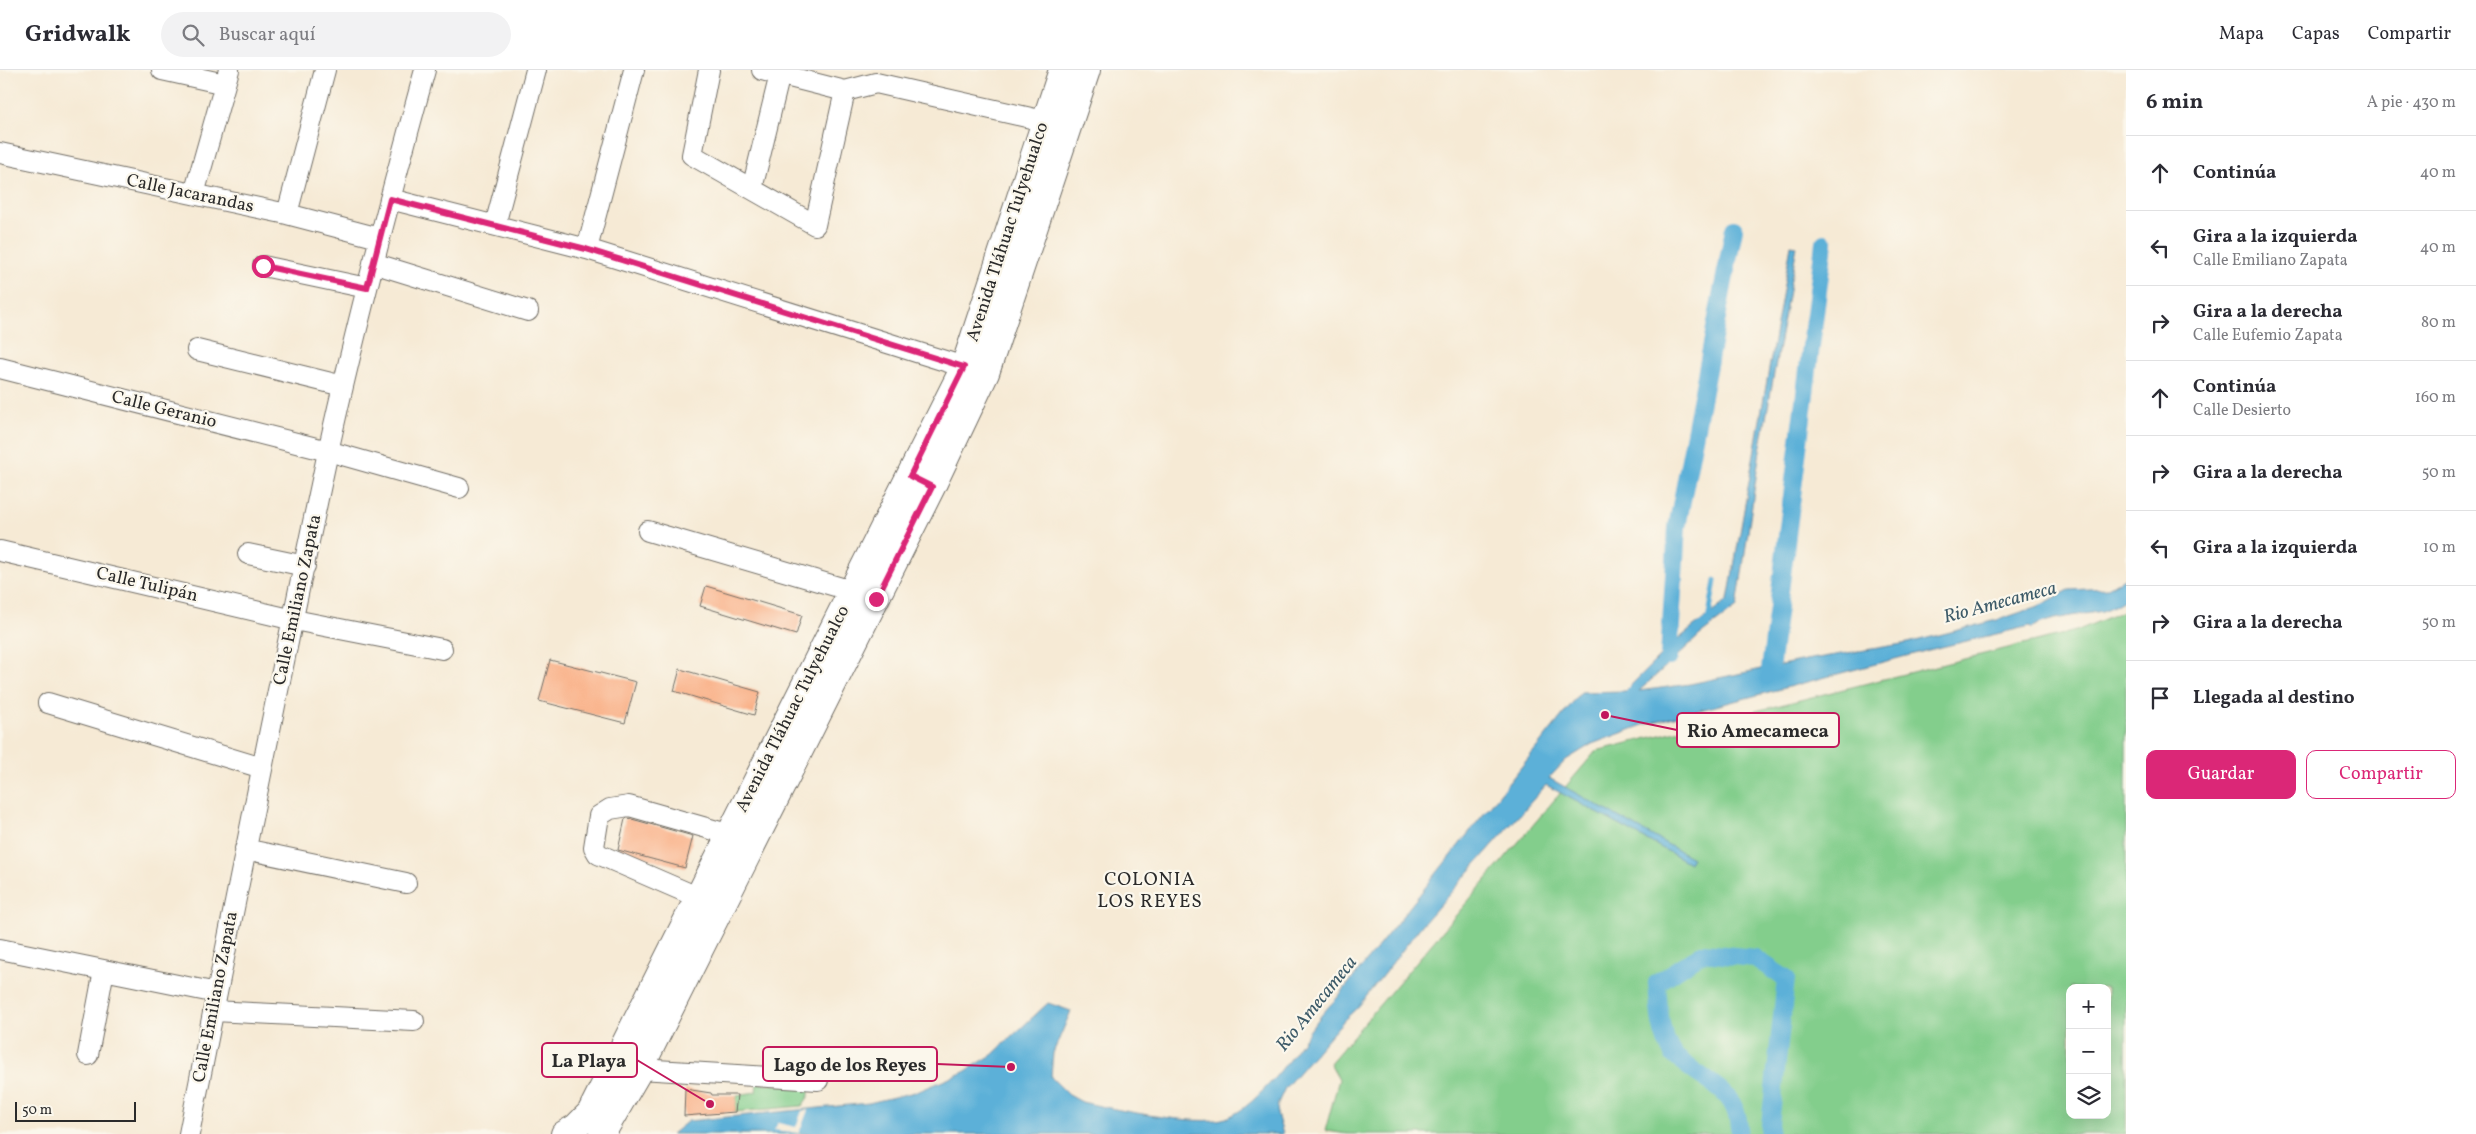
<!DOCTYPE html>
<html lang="es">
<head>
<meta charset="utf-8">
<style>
  body { margin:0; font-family:Vollkorn,serif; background:#f2f2f3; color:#2b2b33 }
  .controls { position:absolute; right:15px; bottom:15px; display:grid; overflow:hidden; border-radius:10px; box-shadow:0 5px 20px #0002 }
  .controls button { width:45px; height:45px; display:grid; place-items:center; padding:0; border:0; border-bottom:1px solid #e1e1e2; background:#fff; color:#2b2b33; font:25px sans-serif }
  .scale { position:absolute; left:15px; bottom:12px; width:121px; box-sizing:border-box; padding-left:5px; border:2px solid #2b2b2b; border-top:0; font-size:14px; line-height:18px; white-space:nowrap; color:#2b2b2b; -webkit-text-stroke:4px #fbf7ec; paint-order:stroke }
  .stop { position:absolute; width:15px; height:15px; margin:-11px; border:4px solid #db2777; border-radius:50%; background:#fff }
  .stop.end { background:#db2777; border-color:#fff; box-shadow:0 1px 5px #0008 }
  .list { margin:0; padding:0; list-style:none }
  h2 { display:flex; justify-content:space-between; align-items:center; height:65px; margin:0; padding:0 20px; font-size:21px }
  h2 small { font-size:16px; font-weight:400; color:#7c7c81 }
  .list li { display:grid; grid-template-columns:32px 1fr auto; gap:15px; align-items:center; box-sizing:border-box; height:75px; padding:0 20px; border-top:1px solid #e1e1e2 }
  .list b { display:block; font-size:19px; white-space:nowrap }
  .list p { margin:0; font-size:16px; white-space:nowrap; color:#7c7c81 }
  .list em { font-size:16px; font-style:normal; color:#7c7c81 }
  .actions { display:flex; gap:10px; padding:15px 20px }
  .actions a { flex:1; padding:11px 0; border:1px solid #db2777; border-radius:10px; text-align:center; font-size:18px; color:#db2777 }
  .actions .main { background:#db2777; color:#fff }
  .icon { flex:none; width:28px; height:28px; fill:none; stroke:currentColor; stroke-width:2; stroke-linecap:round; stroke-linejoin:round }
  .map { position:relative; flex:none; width:2126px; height:1064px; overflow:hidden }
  header { display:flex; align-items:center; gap:30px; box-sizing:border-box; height:70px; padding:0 25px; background:#fff; border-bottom:1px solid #e1e1e2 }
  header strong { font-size:24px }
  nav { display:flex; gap:28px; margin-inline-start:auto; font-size:18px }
  .search { width:350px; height:45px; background:#f2f2f3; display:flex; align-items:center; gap:12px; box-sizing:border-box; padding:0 18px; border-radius:28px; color:#7c7c81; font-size:19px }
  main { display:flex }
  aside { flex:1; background:#fff }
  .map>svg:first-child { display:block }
  .green { fill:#83ce8c; stroke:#577c5c; fill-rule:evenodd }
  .water { fill:#5cb0d8; stroke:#446e82 }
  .pier { fill:#f6ead5 }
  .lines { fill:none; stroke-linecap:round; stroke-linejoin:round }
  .stream { stroke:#5cb0d8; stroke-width:5 }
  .canal { stroke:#5cb0d8; stroke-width:18 }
  .building { fill:#f9af85 }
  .minor-casing { stroke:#726e66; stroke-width:22 }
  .major-casing { stroke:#726e66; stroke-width:28 }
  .minor { stroke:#fff; stroke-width:20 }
  .major { stroke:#fff; stroke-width:26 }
  .route { stroke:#db2777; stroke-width:6 }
  .labels { text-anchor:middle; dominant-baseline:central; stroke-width:4.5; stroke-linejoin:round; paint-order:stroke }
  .street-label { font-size:18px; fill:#2b2b2b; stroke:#fbf7ec }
  .water-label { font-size:19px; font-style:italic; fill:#3c5a68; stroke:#fbf7ec }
  .neighbourhood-label { font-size:19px; letter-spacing:1px; fill:#2b2b2b; stroke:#fbf7ec }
  .leader { fill:none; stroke:#c2185b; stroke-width:2 }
  .callout-dot { fill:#c2185b; stroke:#fbf7ec; stroke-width:2 }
  .callout { fill:#fbf7ec; stroke:#c2185b; stroke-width:2 }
  .callout-label { font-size:19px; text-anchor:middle; font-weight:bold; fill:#2b2b2b }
</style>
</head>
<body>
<header>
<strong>Gridwalk</strong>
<div class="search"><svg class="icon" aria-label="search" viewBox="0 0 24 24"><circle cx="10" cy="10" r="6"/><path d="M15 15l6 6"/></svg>Buscar aquí</div>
<nav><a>Mapa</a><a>Capas</a><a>Compartir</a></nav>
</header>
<main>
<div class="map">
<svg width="2126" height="1064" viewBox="0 0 2126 1064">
  <rect width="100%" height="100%" fill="#fbf7ec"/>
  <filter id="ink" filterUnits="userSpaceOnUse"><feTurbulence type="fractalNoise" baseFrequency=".02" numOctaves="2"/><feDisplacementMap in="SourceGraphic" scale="10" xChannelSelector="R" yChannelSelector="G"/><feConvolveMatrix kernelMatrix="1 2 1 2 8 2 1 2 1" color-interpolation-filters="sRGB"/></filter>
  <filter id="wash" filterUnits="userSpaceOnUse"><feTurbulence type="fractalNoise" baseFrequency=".0096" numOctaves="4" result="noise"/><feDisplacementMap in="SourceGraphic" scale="20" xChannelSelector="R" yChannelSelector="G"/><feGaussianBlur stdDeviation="1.12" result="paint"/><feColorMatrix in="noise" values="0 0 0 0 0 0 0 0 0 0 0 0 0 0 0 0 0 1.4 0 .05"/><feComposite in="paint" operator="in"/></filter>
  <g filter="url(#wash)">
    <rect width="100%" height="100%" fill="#f6ead5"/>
    <path class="green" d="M2126,540V1064H1348L1325,1061L1339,1009L1330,993L1596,681L2076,561ZM2070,918H2107V1045H2070Z
      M757,1013L809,1017V1026L802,1036L735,1042L737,1025L756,1022Z"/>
    <path class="water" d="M1791,175L1797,176L1759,387L1737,537L1700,565L1639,621L1690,614L1805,590L1908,573L2001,549L2039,536L2069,520L2108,518L2126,507V529C2117,534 2107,541 2097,542C2080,545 2045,548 2032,558L2030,556L1933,579L1643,655L1592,674L1566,690L1549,708L1692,788L1689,793L1546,715L1422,855L1358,937L1344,950L1285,1018L1278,1033L1277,1044L1283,1064H672L688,1051L869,1033L919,1021L964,1002L992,985L1048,933L1071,941L1053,983L1051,1007L1069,1025L1082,1032C1112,1039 1199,1057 1226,1048C1247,1040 1267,1017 1281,1000C1300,977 1315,949 1337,928L1581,622L1625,621L1672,574L1728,530Z"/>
    <path class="pier" d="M808,1040L799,1063L774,1060L778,1053L796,1057L802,1041Z"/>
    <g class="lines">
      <path class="stream" d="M1708,551L1715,511"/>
      <path class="canal" d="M1669,587L1677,457L1734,159
        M1769,608L1824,173
        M1739,1058C1737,1021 1710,1015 1685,994C1681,991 1676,988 1673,984C1659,963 1659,937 1657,913L1703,883L1755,888L1786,909L1769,1064"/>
    </g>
    <g id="blocks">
      <path class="building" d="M706,516L802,545L796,565L700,536Z
        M550,590L636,612L625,653L539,631Z
        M680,599L760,622L754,645L674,621Z
        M628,748L693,766L685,798L618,780L625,749Z
        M685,1019L711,1023L712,1025H737L735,1042L684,1046Z"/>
    </g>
  </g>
  <g filter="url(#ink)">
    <use href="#blocks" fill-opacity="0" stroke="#726e66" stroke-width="1"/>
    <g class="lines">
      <defs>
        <path id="minor" d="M162,0L225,14
          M709,0L692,85L815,155L845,21
          M762,0L845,21L876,13L1044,51
          M0,83L287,144L379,168
          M752,119L780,4
          M194,124L229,0
          M390,129L587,179L977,301
          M287,144L325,0
          M495,155L536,0
          M587,179L634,0
          M373,193L528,241
          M263,196L367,218
          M197,280L343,316
          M0,298L328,381L459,418
          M648,461L852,521
          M0,481L294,550L442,579
          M248,484L305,496
          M48,633L262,698
          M245,779L406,813
          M711,833L598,784L594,777L599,746L610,739L629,736L742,768
          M0,879L217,923
          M214,941L414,951
          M88,985L104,900
          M640,999L818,1010
          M189,1064C234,837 279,609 328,382C356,254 390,127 425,0"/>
        <path id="major" d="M564,1064L576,1057L590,1043L964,297L1062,0
          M602,1064L640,999L932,417L986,303L1087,0"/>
      </defs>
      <use href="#minor" class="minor-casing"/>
      <use href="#major" class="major-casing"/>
      <use href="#minor" class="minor"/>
      <use href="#major" class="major"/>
    </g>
  </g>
  <g class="lines" filter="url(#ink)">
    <path class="route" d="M263,196L367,218L390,129L586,179L964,297L910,406L932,417L876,529"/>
  </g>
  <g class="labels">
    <g class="street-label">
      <text transform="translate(190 124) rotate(12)">Calle Jacarandas</text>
      <text transform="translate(1008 162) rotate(-72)">Avenida Tláhuac Tulyehualco</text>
      <text transform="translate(164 340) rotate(14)">Calle Geranio</text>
      <text transform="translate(147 515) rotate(13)">Calle Tulipán</text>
      <text transform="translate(298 530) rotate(-78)">Calle Emiliano Zapata</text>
      <text transform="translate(793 639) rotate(-63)">Avenida Tláhuac Tulyehualco</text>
      <text transform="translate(216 927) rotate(-79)">Calle Emiliano Zapata</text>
    </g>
    <g class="water-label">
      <text transform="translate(2000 533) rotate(-15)">Rio Amecameca</text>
      <text transform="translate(1317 934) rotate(-51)">Rio Amecameca</text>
    </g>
    <g class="neighbourhood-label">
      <text x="1150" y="810">COLONIA<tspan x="1150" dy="22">LOS REYES</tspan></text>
    </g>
  </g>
  <path class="leader" d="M1605 645L1677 660M710 1034L637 990M1011 997L937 994"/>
  <g class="callout-dot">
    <circle cx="1605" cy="645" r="5"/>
    <circle cx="710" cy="1034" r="5"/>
    <circle cx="1011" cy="997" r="5"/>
  </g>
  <g class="callout">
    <rect x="1677" y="643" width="162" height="34" rx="5"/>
    <rect x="542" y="973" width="95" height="34" rx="5"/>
    <rect x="763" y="977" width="174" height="34" rx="5"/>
  </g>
  <g class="callout-label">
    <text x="1758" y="667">Rio Amecameca</text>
    <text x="589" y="997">La Playa</text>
    <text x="850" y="1001">Lago de los Reyes</text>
  </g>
</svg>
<div class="controls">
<button>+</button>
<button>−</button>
<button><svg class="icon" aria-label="layers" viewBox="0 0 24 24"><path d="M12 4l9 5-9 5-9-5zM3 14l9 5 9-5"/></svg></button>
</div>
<div class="scale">50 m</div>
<div class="stop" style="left:263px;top:196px"></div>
<div class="stop end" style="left:876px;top:529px"></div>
</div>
<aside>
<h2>6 min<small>A pie · 430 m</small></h2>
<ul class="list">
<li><svg class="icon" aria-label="ahead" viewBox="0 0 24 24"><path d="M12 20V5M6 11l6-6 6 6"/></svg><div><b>Continúa</b></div><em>40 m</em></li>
<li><svg class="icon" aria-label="left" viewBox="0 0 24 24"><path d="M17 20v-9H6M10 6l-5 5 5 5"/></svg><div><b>Gira a la izquierda</b><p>Calle Emiliano Zapata</p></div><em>40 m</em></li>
<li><svg class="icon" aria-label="right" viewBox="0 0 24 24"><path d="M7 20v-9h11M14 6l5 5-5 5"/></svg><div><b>Gira a la derecha</b><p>Calle Eufemio Zapata</p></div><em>80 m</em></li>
<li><svg class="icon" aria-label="ahead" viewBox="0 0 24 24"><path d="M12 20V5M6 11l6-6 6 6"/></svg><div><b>Continúa</b><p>Calle Desierto</p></div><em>160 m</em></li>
<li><svg class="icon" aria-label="right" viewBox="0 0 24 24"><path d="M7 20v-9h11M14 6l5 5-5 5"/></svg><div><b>Gira a la derecha</b></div><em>50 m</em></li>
<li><svg class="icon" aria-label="left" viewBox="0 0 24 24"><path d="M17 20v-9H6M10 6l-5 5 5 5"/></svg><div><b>Gira a la izquierda</b></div><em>10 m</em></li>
<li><svg class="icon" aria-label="right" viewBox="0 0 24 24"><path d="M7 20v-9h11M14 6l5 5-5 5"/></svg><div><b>Gira a la derecha</b></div><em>50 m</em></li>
<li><svg class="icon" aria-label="arrive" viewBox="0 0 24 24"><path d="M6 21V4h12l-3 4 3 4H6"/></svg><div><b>Llegada al destino</b></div></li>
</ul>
<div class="actions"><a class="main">Guardar</a><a>Compartir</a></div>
</aside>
</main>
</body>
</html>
